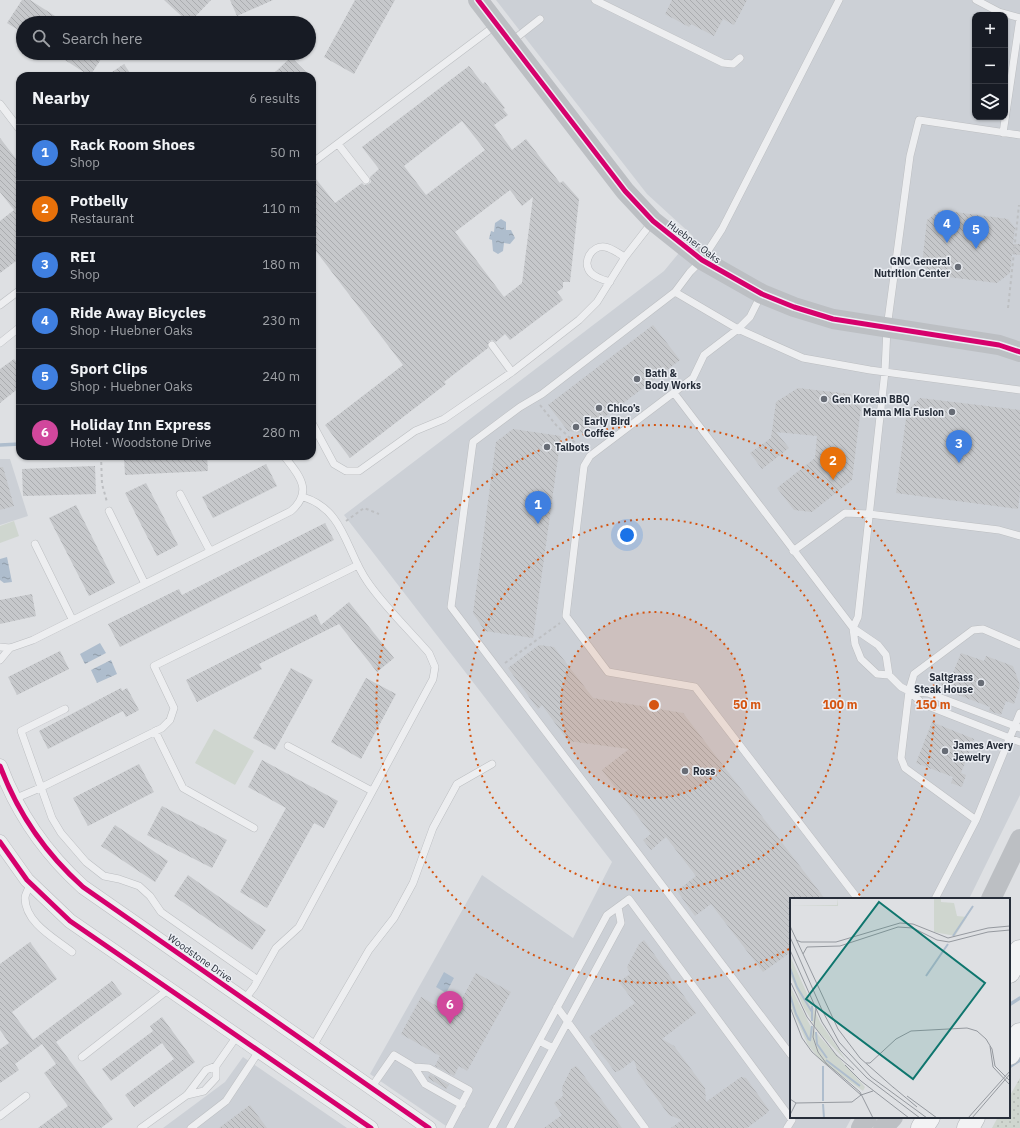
<!DOCTYPE html>
<html lang="en">
<head>
<meta charset="utf-8">
<style>
  body { margin:0; font-family:"IBM Plex Sans",sans-serif; background:#20242c; color:#f1f3f6 }
  .controls { position:absolute; right:12px; top:12px; display:grid; overflow:hidden; border-radius:8px; box-shadow:0 1px 3px #0004 }
  .controls button { width:36px; height:36px; display:grid; place-items:center; padding:0; border:0; border-bottom:1px solid #363941; background:#171b24; color:#f1f3f6; font:20px sans-serif }
  .you { position:absolute; left:627px; top:535px; width:14px; height:14px; margin:-10px; border:3px solid #fff; border-radius:50%; background:#1a73e8; box-shadow:0 0 0 6px #1a73e833 }
  .badge { display:grid; place-items:center; width:26px; height:26px; border-radius:50%; background:#676c75; color:#fff; font-size:13px; font-weight:700 }
  .pin { position:absolute; translate:-50% -33px; filter:drop-shadow(0 1px 2px #0008) }
  .pin::after { content:''; position:absolute; top:21px; width:14px; height:12px; background:inherit; clip-path:polygon(0 0,100% 0,50% 100%) }
  .list { margin:0; padding:0; list-style:none }
  h2 { display:flex; justify-content:space-between; align-items:center; height:52px; margin:0; padding:0 16px; font-size:17px }
  h2 small { font-size:13px; font-weight:400; color:#9ea1a6 }
  .list li { display:grid; grid-template-columns:26px 1fr auto; gap:12px; align-items:center; box-sizing:border-box; height:56px; padding:0 16px; border-top:1px solid #363941 }
  .list b { display:block; font-size:15px; white-space:nowrap }
  .list p { margin:0; font-size:13px; white-space:nowrap; color:#9ea1a6 }
  .list em { font-size:13px; font-style:normal; color:#9ea1a6 }
  .icon { flex:none; width:22px; height:22px; fill:none; stroke:currentColor; stroke-width:2; stroke-linecap:round; stroke-linejoin:round }
  .map { position:relative; flex:none; width:1020px; height:1128px; overflow:hidden }
  .search { position:absolute; background:#171b24; box-shadow:0 1px 3px #0004; left:16px; top:16px; width:300px; height:44px; display:flex; align-items:center; gap:10px; box-sizing:border-box; padding:0 14px; border-radius:22px; color:#9ea1a6; font-size:15px }
  .panel { position:absolute; background:#171b24; box-shadow:0 1px 3px #0004; left:16px; top:72px; width:300px; height:388px; border-radius:12px }
  .map>svg:first-child { display:block }
  .built { fill:#ccd0d6; fill-rule:evenodd }
  .grass { fill:url(#grass-dots) }
  .park { fill:#cfd6cf }
  .water { fill:url(#water-ripples) }
  .lines { fill:none; stroke-linecap:round; stroke-linejoin:round }
  .stream { stroke:#aebdcd; stroke-width:3.5 }
  .building { fill:url(#building-back-hatch); fill-rule:evenodd }
  .lane-casing { stroke:#bcbec1; stroke-width:8 }
  .street-casing { stroke:#bcbec1; stroke-width:15 }
  .highway-casing { stroke:#b0b3b7; stroke-width:23 }
  .path { stroke:#bdbfc2; stroke-width:2; stroke-dasharray:3 3; stroke-linecap:butt }
  .lane { stroke:#edeef0; stroke-width:7 }
  .street { stroke:#edeef0; stroke-width:14 }
  .secondary { stroke:#bcbfc3; stroke-width:20 }
  .highway { stroke:#f2f3f4; stroke-width:22 }
  .cycleway-casing { stroke:#ebeef3; stroke-width:8 }
  .cycleway { stroke:#d6006c; stroke-width:5 }
  .ring { fill:none; stroke:#d55511; stroke-width:2; stroke-dasharray:2 4 }
  .poi-dot { fill:#676c75; stroke:#ebeef3; stroke-width:1.5 }
  .labels { text-anchor:middle; dominant-baseline:central; stroke-width:3; stroke-linejoin:round; paint-order:stroke }
  .street-label { font-size:10px; fill:#272e3a; stroke:#ebeef3 }
  .poi-label { font-size:10px; font-weight:bold; fill:#272e3a; stroke:#ebeef3; text-anchor:start }
  .inset-river { fill:none; stroke:#aebdcd; stroke-width:2 }
  .inset-road { fill:none; stroke:#95999f; stroke-width:1 }
  .view { fill:#0f766e; fill-opacity:0.15; stroke:#0f766e; stroke-width:2 }
  .inset-edge { fill:none; stroke:#272e3a; stroke-width:2 }
  .centre { fill:#d55511; stroke:#ebeef3; stroke-width:2 }
  .ring-label { font-size:12px; text-anchor:middle; font-weight:bold; fill:#d55511; stroke:#ebeef3; stroke-width:3; stroke-linejoin:round; paint-order:stroke }
</style>
</head>
<body>
<div class="map">
<svg width="1020" height="1128" viewBox="0 0 1020 1128">
  <defs>
    <pattern id="grass-dots" width="8" height="8" patternUnits="userSpaceOnUse"><rect width="8" height="8" fill="#cfd6cf"/><path d="M2 2h.1M6 6h.1" fill="none" stroke="#b2b8b2" stroke-width="1.8" stroke-linecap="round"/></pattern>
    <pattern id="water-ripples" width="26" height="14" patternUnits="userSpaceOnUse"><rect width="26" height="14" fill="#aebdcd"/><path d="M2 4q2-2 4 0t4 0M15 11q2-2 4 0t4 0" fill="none" stroke="#8e9aa7"/></pattern>
    <pattern id="building-back-hatch" width="6" height="6" patternUnits="userSpaceOnUse"><rect width="6" height="6" fill="#c6c8cb"/><path d="M-1 5l2 2M0 0l6 6M5-1l2 2" fill="none" stroke="#aaacaf"/></pattern>
  </defs>
  <rect width="100%" height="100%" fill="#dee0e3"/>
  <path class="built" d="M496,0H1020V795L969,899H791V1117H852L846,1128H449L370,1074L482,875L573,938L612,862L344,515L664,271L693,236L647,194ZM975,15H1005V117H975Z
    M0,459H10L28,516L0,525Z
    M243,1057L347,1128H163L225,1082Z"/>
  <path class="grass" d="M1020,1078V1128H992L998,1117H1009V1097Z"/>
  <path class="park" d="M14,521L19,536L0,543V526Z
    M214,729L254,751L235,785L195,763Z"/>
  <path class="water" d="M501,219L506,222V230H511L515,238L510,244L504,243L503,251L498,254L493,251L492,240L489,239L491,231L494,232L495,223Z
    M7,557L12,582L4,583L0,580V559Z
    M100,643L106,653L85,664L80,654Z
    M111,660L117,674L97,683L91,670Z
    M444,972L454,978L446,993L436,987Z"/>
  <g class="lines">
    <path class="stream" d="M0,445L20,444
      M1009,1005L1020,998
      M1009,1067L1020,1060"/>
  </g>
  <path class="building" d="M22,0H30L66,23H23V33L7,23Z
    M164,0H211L189,23Z
    M230,0H273L237,16Z
    M355,0H395L354,74L324,57Z
    M672,0H747L734,25L723,19L714,36L691,24L689,27L665,14Z
    M54,53H105L90,76Z
    M291,57L310,76H271Z
    M124,64L132,76H106Z
    M469,66L483,84L485,82L505,108L503,109L508,115L494,125L512,150L526,139L560,183L563,181L579,199L570,282H563V288L557,292L563,300L510,340L505,334L496,342L492,340L489,341L488,348L444,382L446,384L350,458L325,425L403,365L312,246V174L335,203L362,183L364,185L369,184L371,182L370,177L379,169L362,147ZM462,121L485,150L426,195L404,166ZM510,190L522,206L533,197L522,283L504,297L455,232Z
    M0,138L20,164V258L0,273V221L14,210L0,192Z
    M940,210L1008,219L1015,228L1013,244H1020V255L1012,254L1010,273L997,283L931,275L922,264L927,220Z
    M653,325L680,360L584,433L568,431L548,405Z
    M14,359L20,367V387L0,403V369Z
    M798,388L850,394L861,407L852,480L812,512L794,510L777,488L815,458L817,436L776,432L789,448L762,469L750,453L771,438L776,402Z
    M920,398L1020,410V493L1018,509L896,493L907,411Z
    M513,429L561,436L533,638L485,631L473,613L496,442Z
    M207,456L208,471L125,475L124,457Z
    M266,464L277,486L213,518L202,497Z
    M95,466L96,494L23,496L22,469Z
    M0,467H3L14,506L0,510Z
    M146,483L178,545L157,556L125,493Z
    M76,505L115,583L89,596L49,518Z
    M325,523L334,540L120,647L108,624L179,589L182,595Z
    M32,594L36,616L0,624V600Z
    M349,602L394,658L377,672L339,624L259,664L262,669L197,702L186,680L316,614L321,625Z
    M539,645L554,647L593,698L683,713L825,899H791V952L763,972L711,904L695,916L677,891L696,876L666,837L651,850L643,840L651,834L602,770L629,749L568,741L542,705L538,709L508,668Z
    M60,651L69,669L17,695L8,677Z
    M961,653L984,661L986,656L1013,666L1020,685L1014,704L1006,701L1001,715L989,711L990,707L940,688L945,675L951,678Z
    M291,668L313,680L275,750L253,738Z
    M366,678L396,694L361,759L331,742Z
    M121,688L122,691L127,688L139,710L126,717L123,711L48,749L39,731Z
    M932,722L974,739L961,773L966,775L962,787L951,783L953,777L916,763Z
    M262,760L338,801L324,828L314,823L267,908L240,892L286,808L248,787Z
    M139,764L154,792L88,826L73,798Z
    M162,806L227,840L212,868L147,835Z
    M115,825L168,861L155,882L101,846Z
    M188,875L266,930L252,950L174,896Z
    M644,940L696,1013L662,1039L674,1046L705,1088L706,1102L741,1077L746,1078L769,1110L767,1113L747,1128H671L682,1120L669,1115L638,1073L634,1060L619,1071L615,1072L589,1037L635,1003L619,982L630,974L627,967L639,944Z
    M30,942L57,979L12,1012L33,1040L112,981L122,994L56,1042L113,1119L101,1128H38L68,1106L44,1073L56,1064L42,1044L15,1064L19,1070L0,1083V1049L9,1043L0,1030V964Z
    M476,973L511,992L467,1071L459,1066L454,1076L435,1066L440,1056L401,1034L421,997L453,1015Z
    M162,1017L195,1062L134,1107L125,1095L174,1059L162,1043L111,1081L102,1069L153,1031L150,1026Z
    M576,1066L579,1069L622,1128H544L562,1115L554,1103L563,1096L562,1087L571,1069Z
    M430,1074L449,1085L446,1089L428,1078Z
    M250,1105L267,1128H219Z"/>
  <g class="lines">
    <defs>
      <path id="lane" d="M595,0L723,63L733,64L740,58
        M976,0L999,12L1020,18
        M512,41L540,19
        M0,104L20,130
        M1003,133L1020,18
        M1020,135L919,120L910,156L887,328L885,371L858,617L853,628L855,644L861,659L877,674L889,675L901,687L909,691L928,693L1020,728
        M338,144L366,180
        M312,163L496,25
        M610,282C604,280 596,278 591,273C581,262 592,245 605,247C612,248 619,254 625,257
        M675,292L738,329L803,358L870,370L1020,390
        M761,295L750,317L738,329L704,355L693,378L590,456L584,466L566,616L608,672L695,687L858,899
        M0,305L20,290
        M0,343L20,327
        M492,345L512,372
        M674,393L853,628L878,645L886,655L889,675
        M312,423L334,464L346,471H359L415,431L444,419L512,372L579,320L597,302L625,257L653,221
        M180,494L210,551
        M109,511L145,584
        M35,544L72,619
        M793,551L845,513L869,514L999,530L1020,536
        M0,647L10,648L33,640L291,511C314,491 299,475 284,456
        M0,660L10,648
        M909,691L923,704L1020,742
        M65,709L21,731L52,818L61,833L86,862L104,876L119,879L139,886L150,896L161,912L258,980
        M155,731L183,788L254,828
        M288,746L372,791
        M14,799L40,788L162,728L170,720L174,708L154,666L358,565
        M976,820L905,768L901,758L909,691L914,674L973,630L983,629L1020,645
        M31,883C29,888 25,894 25,898C25,923 56,939 72,952
        M935,899L976,820L1020,713
        M244,1000L254,987L276,948L299,927L433,679L435,667L429,653C410,631 383,605 367,581C346,551 344,509 303,497
        M557,1007L645,1128
        M539,1041L553,1048
        M312,1048L369,950L394,918L413,883L433,828L457,784L492,764
        M791,1055L451,607L473,442L520,407L542,394L675,292L690,272L702,260L722,229L839,0
        M82,1057L169,989
        M414,1067L429,1068L469,1090L449,1128
        M371,1088L394,1055L414,1067L425,1084L462,1105
        M187,1095L204,1091L216,1078V1066L237,1036
        M0,1116L26,1096
        M141,1128L187,1095L206,1070L216,1066
        M191,1128L226,1101L259,1051
        M492,1128L607,915L618,907
        M510,1128L621,923L618,907L629,899L792,1120L787,1128"/>
      <path id="street" d="M0,766C18,814 45,853 83,887L429,1128
        M0,842L27,880L70,921L371,1128"/>
      <path id="highway" d="M1009,972L1020,951
        M1009,1054L1020,1034
        M922,1128L929,1117
        M968,1128L974,1117"/>
    </defs>
    <use href="#lane" class="lane-casing"/>
    <use href="#street" class="street-casing"/>
    <use href="#highway" class="highway-casing"/>
    <path class="path" d="M1008,308L1019,205
      M540,405L556,425L583,450
      M101,456L102,484L107,502
      M346,521L364,508L379,514
      M505,663L560,623"/>
    <use href="#lane" class="lane"/>
    <use href="#street" class="street"/>
    <path class="secondary" d="M478,0L625,191L653,221L702,260L762,294L794,307L833,319L999,345L1020,352
      M991,899L1020,839
      M861,1128L867,1117
      M883,1128L893,1117"/>
    <use href="#highway" class="highway"/>
    <defs>
      <path id="cycleway" d="M478,0L625,191L653,221L702,260L762,294L794,307L833,319L999,345L1020,352
        M0,766C18,814 45,853 83,887L429,1128
        M0,842L27,880L70,921L371,1128"/>
    </defs>
    <use href="#cycleway" class="cycleway-casing"/>
    <use href="#cycleway" class="cycleway"/>
  </g>
  <circle cx="654" cy="705" r="93" fill="#d55511" fill-opacity=".12"/>
  <g class="ring">
    <circle cx="654" cy="705" r="93"/>
    <circle cx="654" cy="705" r="186"/>
    <path d="M789 949A279 279 0 1 1 855 899"/>
  </g>
  <g class="poi-dot">
    <circle cx="958" cy="267" r="4"/>
    <circle cx="637" cy="379" r="4"/>
    <circle cx="824" cy="399" r="4"/>
    <circle cx="599" cy="408" r="4"/>
    <circle cx="952" cy="412" r="4"/>
    <circle cx="576" cy="427" r="4"/>
    <circle cx="547" cy="447" r="4"/>
    <circle cx="981" cy="683" r="4"/>
    <circle cx="945" cy="751" r="4"/>
    <circle cx="685" cy="771" r="4"/>
  </g>
  <g class="labels">
    <g class="street-label">
      <text transform="translate(694 242) rotate(37)">Huebner Oaks</text>
      <text transform="translate(200 958) rotate(35)">Woodstone Drive</text>
    </g>
    <g class="poi-label">
      <text x="950" y="261" text-anchor="end">GNC General<tspan x="950" dy="12">Nutrition Center</tspan></text>
      <text x="645" y="373">Bath &amp;<tspan x="645" dy="12">Body Works</tspan></text>
      <text x="832" y="399">Gen Korean BBQ</text>
      <text x="607" y="408">Chico’s</text>
      <text x="944" y="412" text-anchor="end">Mama Mia Fusion</text>
      <text x="584" y="421">Early Bird<tspan x="584" dy="12">Coffee</tspan></text>
      <text x="555" y="447">Talbots</text>
      <text x="973" y="677" text-anchor="end">Saltgrass<tspan x="973" dy="12">Steak House</tspan></text>
      <text x="953" y="745">James Avery<tspan x="953" dy="12">Jewelry</tspan></text>
      <text x="693" y="771">Ross</text>
    </g>
  </g>
  <g transform="translate(790 898)">
    <rect width="220" height="220" fill="#dee0e3"/>
    <path d="M47,0L48,8H0L47,7ZM144,0H151V4L164,5L167,18L177,19L165,38L144,34ZM0,58L30,124L58,165L28,133L14,110L0,76ZM0,88L21,129L75,189L73,193L31,163L18,147L1,109Z" fill="#cfd6cf"/>
    <path class="inset-river" d="M163,38L183,8M0,70L7,89L22,114M136,78L158,46M0,97L6,116L19,142M22,108V123M26,134L27,146L37,160M20,143L22,128M36,162L70,188M33,203V168M33,206L34,220"/>
    <path class="inset-road" d="M0,28L48,131L70,160L104,190M0,39L32,112L49,144L81,179L137,220M6,42L11,44H46L110,25L123,26L158,40L198,30L220,28M0,52L32,124L50,152L77,180L130,220M13,56L17,49L50,48L108,29L123,30L147,42L159,44L198,34L220,32M1,85L17,119L47,158M0,109L12,140L22,154L71,197M26,110L23,139L28,154L36,165L70,194L83,220M200,148L203,169L220,187M46,157L64,172M76,165H80L106,141L121,133L177,130L187,133L196,141L202,151L205,168L220,183M55,167L71,183L119,220M103,189L127,209M71,197L83,193M117,198L147,220M0,201L6,205L0,217M6,205L62,204L71,197M178,220L220,173M182,220L220,176"/>
    <path class="view" d="M89,4L195,85L123,181L16,101Z"/>
    <rect width="220" height="220" class="inset-edge"/>
  </g>
  <circle cx="654" cy="705" r="6" class="centre"/>
  <g class="ring-label">
    <text x="747" y="709">50 m</text>
    <text x="840" y="709">100 m</text>
    <text x="933" y="709">150 m</text>
  </g>
</svg>
<div class="controls">
<button>+</button>
<button>−</button>
<button><svg class="icon" aria-label="layers" viewBox="0 0 24 24"><path d="M12 4l9 5-9 5-9-5zM3 14l9 5 9-5"/></svg></button>
</div>
<div class="you"></div>
<div class="pin badge" style="left:538px;top:524px;background:#3f7fe0">1</div>
<div class="pin badge" style="left:833px;top:480px;background:#e8710a">2</div>
<div class="pin badge" style="left:959px;top:463px;background:#3f7fe0">3</div>
<div class="pin badge" style="left:947px;top:243px;background:#3f7fe0">4</div>
<div class="pin badge" style="left:976px;top:249px;background:#3f7fe0">5</div>
<div class="pin badge" style="left:450px;top:1024px;background:#d1479c">6</div>
<div class="search"><svg class="icon" aria-label="search" viewBox="0 0 24 24"><circle cx="10" cy="10" r="6"/><path d="M15 15l6 6"/></svg>Search here</div>
<section class="panel">
<h2>Nearby<small>6 results</small></h2>
<ul class="list">
<li><span class="badge" style="background:#3f7fe0">1</span><div><b>Rack Room Shoes</b><p>Shop</p></div><em>50 m</em></li>
<li><span class="badge" style="background:#e8710a">2</span><div><b>Potbelly</b><p>Restaurant</p></div><em>110 m</em></li>
<li><span class="badge" style="background:#3f7fe0">3</span><div><b>REI</b><p>Shop</p></div><em>180 m</em></li>
<li><span class="badge" style="background:#3f7fe0">4</span><div><b>Ride Away Bicycles</b><p>Shop · Huebner Oaks</p></div><em>230 m</em></li>
<li><span class="badge" style="background:#3f7fe0">5</span><div><b>Sport Clips</b><p>Shop · Huebner Oaks</p></div><em>240 m</em></li>
<li><span class="badge" style="background:#d1479c">6</span><div><b>Holiday Inn Express</b><p>Hotel · Woodstone Drive</p></div><em>280 m</em></li>
</ul>
</section>
</div>
</body>
</html>
